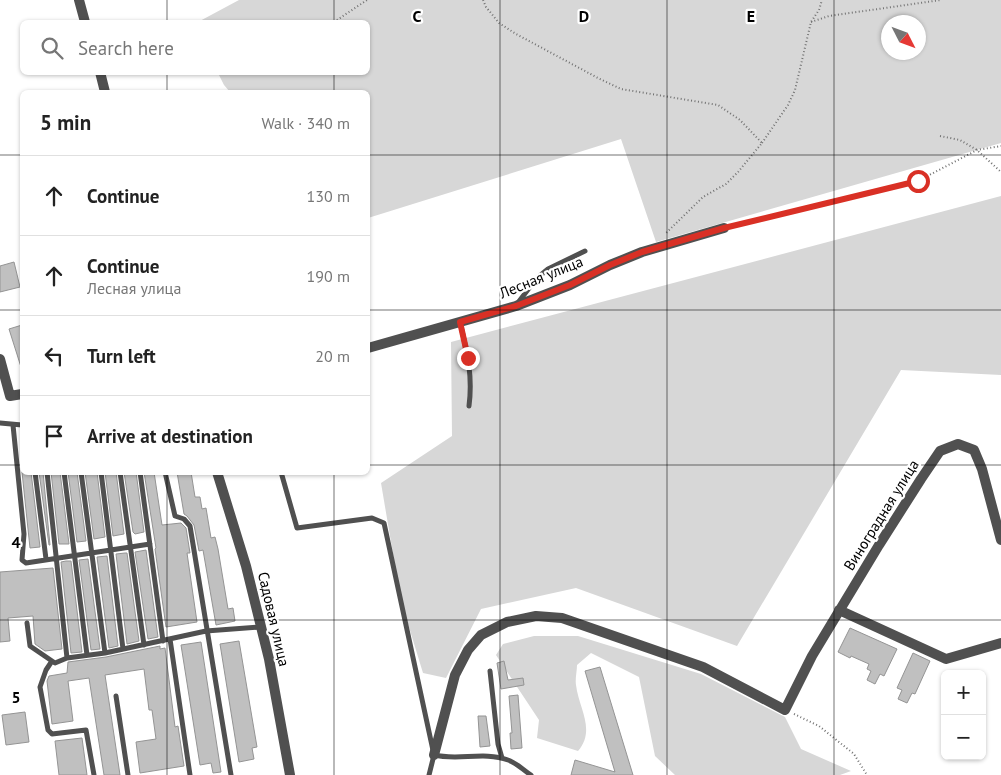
<!DOCTYPE html>
<html lang="en">
<head>
<meta charset="utf-8">
<style>
  body { margin:0; font-family:"PT Sans",sans-serif; background:#f6f6f6; color:#222 }
  .controls { position:absolute; right:15px; bottom:15px; display:grid; overflow:hidden; border-radius:8px; box-shadow:0 1px 4px #0004 }
  .controls button { width:45px; height:45px; display:grid; place-items:center; padding:0; border:0; border-bottom:1px solid #e0e0e0; background:#fff; color:#222; font:25px sans-serif }
  .compass { position:absolute; left:881px; top:15px; width:45px; height:45px; border-radius:50%; background:#fff; box-shadow:0 1px 4px #0004; rotate:132deg }
  .stop { position:absolute; width:15px; height:15px; margin:-11px; border:4px solid #d93025; border-radius:50%; background:#fff }
  .stop.end { background:#d93025; border-color:#fff; box-shadow:0 1px 5px #0008 }
  .list { margin:0; padding:0; list-style:none }
  h2 { display:flex; justify-content:space-between; align-items:center; height:65px; margin:0; padding:0 20px; font-size:21px }
  h2 small { font-size:16px; font-weight:400; color:#767676 }
  .list li { display:grid; grid-template-columns:32px 1fr auto; gap:15px; align-items:center; box-sizing:border-box; height:80px; padding:0 20px; border-top:1px solid #e0e0e0 }
  .list b { display:block; font-size:19px; white-space:nowrap }
  .list p { margin:0; font-size:16px; white-space:nowrap; color:#767676 }
  .list em { font-size:16px; font-style:normal; color:#767676 }
  .icon { flex:none; width:28px; height:28px; fill:none; stroke:currentColor; stroke-width:2; stroke-linecap:round; stroke-linejoin:round }
  .map { position:relative; flex:none; width:1001px; height:775px; overflow:hidden }
  .search { position:absolute; background:#fff; box-shadow:0 1px 4px #0004; left:20px; top:20px; width:350px; height:55px; display:flex; align-items:center; gap:12px; box-sizing:border-box; padding:0 18px; border-radius:8px; color:#767676; font-size:19px }
  .panel { position:absolute; background:#fff; box-shadow:0 1px 4px #0004; left:20px; top:90px; width:350px; height:385px; border-radius:8px }
  .map>svg:first-child { display:block }
  .green { fill:#d7d7d7; fill-rule:evenodd }
  .building { fill:#c0c0c0; stroke:#949494 }
  .lines { fill:none; stroke-linecap:round; stroke-linejoin:round }
  .path { stroke:#727272; stroke-width:2; stroke-dasharray:1 2.5; stroke-linecap:butt }
  .service { stroke:#505050; stroke-width:5 }
  .minor { stroke:#505050; stroke-width:10 }
  .route { stroke:#d93025; stroke-width:6 }
  .grid { fill:none; stroke:#000; stroke-width:1; stroke-opacity:0.55 }
  .labels { text-anchor:middle; dominant-baseline:central; stroke-width:4.5; stroke-linejoin:round; paint-order:stroke }
  .street-label { font-size:15px; fill:#000; stroke:#fff }
  .grid-label { font-size:16px; text-anchor:middle; font-weight:bold; fill:#000; stroke:#fff; stroke-width:4.5; stroke-linejoin:round; paint-order:stroke }
</style>
</head>
<body>
<div class="map">
<svg width="1001" height="775" viewBox="0 0 1001 775">
  <rect width="100%" height="100%" fill="#fff"/>
  <path class="green" d="M239,0H1001V143L656,242L621,139L368,218V92H230L224,85L218,73L368,72V22H198ZM888,22H918V52H888Z
    M1001,196V375L901,370L737,646L576,588L481,609L446,678L423,673L401,601L381,483L452,436L451,342Z
    M534,636H578L701,674L785,717L801,749L851,771L840,775H675L655,756L639,677L591,653L577,665C577,671 575,679 576,685C579,709 596,730 578,751L537,738L539,720L496,655L503,644Z"/>
  <path class="building" d="M14,262L20,287L0,292V266Z
    M22,325V366L21,367L9,329Z
    M22,472H31L40,547L30,548Z
    M39,472H43L50,545H49Z
    M51,472H60L69,544H59Z
    M68,472H77L86,541L77,542Z
    M85,472H97L105,537L94,539Z
    M105,472H116L124,534L113,536Z
    M124,472H136L144,532L135,534L133,532Z
    M144,472H154L162,525L181,523L186,528L190,553H187L197,622L166,627L155,549L156,548Z
    M177,472H191L195,497H200L202,509L206,508L211,538L215,537L218,549L228,609L233,608L235,621L216,625L203,550L199,551L194,525L187,516L184,514Z
    M146,550L158,637L148,639L135,552Z
    M125,553H127L139,641L127,644L116,554Z
    M107,556L118,646L109,648L97,557Z
    M88,559L100,649L91,650L79,560Z
    M66,561H71L82,652L71,653L61,562Z
    M53,568L62,649L45,651L35,644L33,616L8,618L10,641L0,642V572Z
    M850,628L897,649L884,676L880,674L875,684L867,680L871,671L867,669L869,664L851,656L850,658L838,652Z
    M239,641L257,747L252,748L254,759L239,762L220,644Z
    M201,642L221,772L213,773L211,763L200,765L181,645Z
    M160,646V649L165,648L175,727L178,726L184,766L140,773L136,742L156,739L152,710H149L144,669L105,675L120,775H104L89,678L68,681L73,721L52,724L47,681L49,676L67,673L68,662L106,657Z
    M913,653L930,661L915,694L912,693L907,703L898,699L902,690L897,688Z
    M504,661L508,680L523,678L524,685L501,689L497,663Z
    M600,667L633,775H571L575,760L615,772L585,671Z
    M518,695L522,748L511,749L510,733H512L509,696Z
    M25,712L29,742L6,745L2,715Z
    M478,716H486L490,746L480,747Z
    M82,738L87,775H59L55,741Z"/>
  <g class="lines">
    <path class="path" d="M483,0L486,7L499,23L516,34L598,78L621,89L718,105L740,120L762,143L738,172L726,184L703,197L665,234
      M334,22L367,0
      M811,22L829,16L941,0
      M940,136L960,140L977,150L1001,172
      M762,143L788,105L795,90L811,22L819,10L822,0
      M734,226L918,181L977,150L1001,146
      M794,714L819,726L854,754L867,775"/>
    <path class="service" d="M517,304L536,279L548,269L585,251
      M460,322C467,352 473,375 469,406
      M0,423L22,425
      M13,425L24,534L22,560L26,563L150,544
      M35,472L46,559
      M47,472L67,658
      M64,472L87,655
      M81,472L105,653
      M101,472L123,649
      M120,472L144,645
      M140,472L163,641
      M165,472L175,516L184,519L190,526L231,775
      M281,472L297,528L372,518L384,523L434,755L429,775
      M27,623L30,646L52,661
      M170,639L190,775
      M490,671L498,744L502,758
      M116,696L128,775
      M434,755C458,761 484,751 508,760C517,763 523,770 531,775
      M94,775L86,730L52,734L48,730L40,687L46,670L52,661L55,663L67,658L105,653L206,631L261,627"/>
    <path class="minor" d="M79,0L85,22
      M100,72L105,92
      M368,348L516,306L570,285L610,265L642,252L724,228
      M0,359L10,396L22,394
      M217,472L246,566L269,659L290,775
      M839,610L946,659L1001,643
      M434,755L455,675L468,650L481,635L507,622L536,616L562,618L703,667L785,710L812,656L879,545L921,479L940,451L958,444L974,450L982,469L1001,540"/>
  </g>
  <g class="lines">
    <path class="route" d="M468,358L460,322L516,306L570,285L610,265L642,252L724,228L918,181"/>
  </g>
  <path class="grid" d="M167,0V22M334,0V22M500,0V775M667,0V775M834,0V775M167,72V92M334,72V92M0,155H22M368,155H1001M0,310H22M368,310H1001M0,465H22M368,465H1001M167,472V775M334,472V775M0,620H1001"/>
  <g class="labels">
    <g class="street-label">
      <text transform="translate(541 277) rotate(-22)">Лесная улица</text>
      <text transform="translate(881 515) rotate(-58)">Виноградная улица</text>
      <text transform="translate(274 619) rotate(77)">Садовая улица</text>
    </g>
  </g>
  <g class="grid-label">
    <text x="417" y="22">C</text>
    <text x="584" y="22">D</text>
    <text x="751" y="22">E</text>
    <text x="16" y="548">4</text>
    <text x="16" y="703">5</text>
  </g>
</svg>
<div class="controls">
<button>+</button>
<button>−</button>
</div>
<svg class="compass" viewBox="-18 -18 36 36"><path d="M0-13l5 13h-10z" fill="#e53935"/><path d="M0 13l5-13h-10z" fill="#767676"/></svg>
<div class="stop" style="left:918px;top:181px"></div>
<div class="stop end" style="left:468px;top:358px"></div>
<div class="search"><svg class="icon" aria-label="search" viewBox="0 0 24 24"><circle cx="10" cy="10" r="6"/><path d="M15 15l6 6"/></svg>Search here</div>
<section class="panel">
<h2>5 min<small>Walk · 340 m</small></h2>
<ul class="list">
<li><svg class="icon" aria-label="ahead" viewBox="0 0 24 24"><path d="M12 20V5M6 11l6-6 6 6"/></svg><div><b>Continue</b></div><em>130 m</em></li>
<li><svg class="icon" aria-label="ahead" viewBox="0 0 24 24"><path d="M12 20V5M6 11l6-6 6 6"/></svg><div><b>Continue</b><p>Лесная улица</p></div><em>190 m</em></li>
<li><svg class="icon" aria-label="left" viewBox="0 0 24 24"><path d="M17 20v-9H6M10 6l-5 5 5 5"/></svg><div><b>Turn left</b></div><em>20 m</em></li>
<li><svg class="icon" aria-label="arrive" viewBox="0 0 24 24"><path d="M6 21V4h12l-3 4 3 4H6"/></svg><div><b>Arrive at destination</b></div></li>
</ul>
</section>
</div>
</body>
</html>
